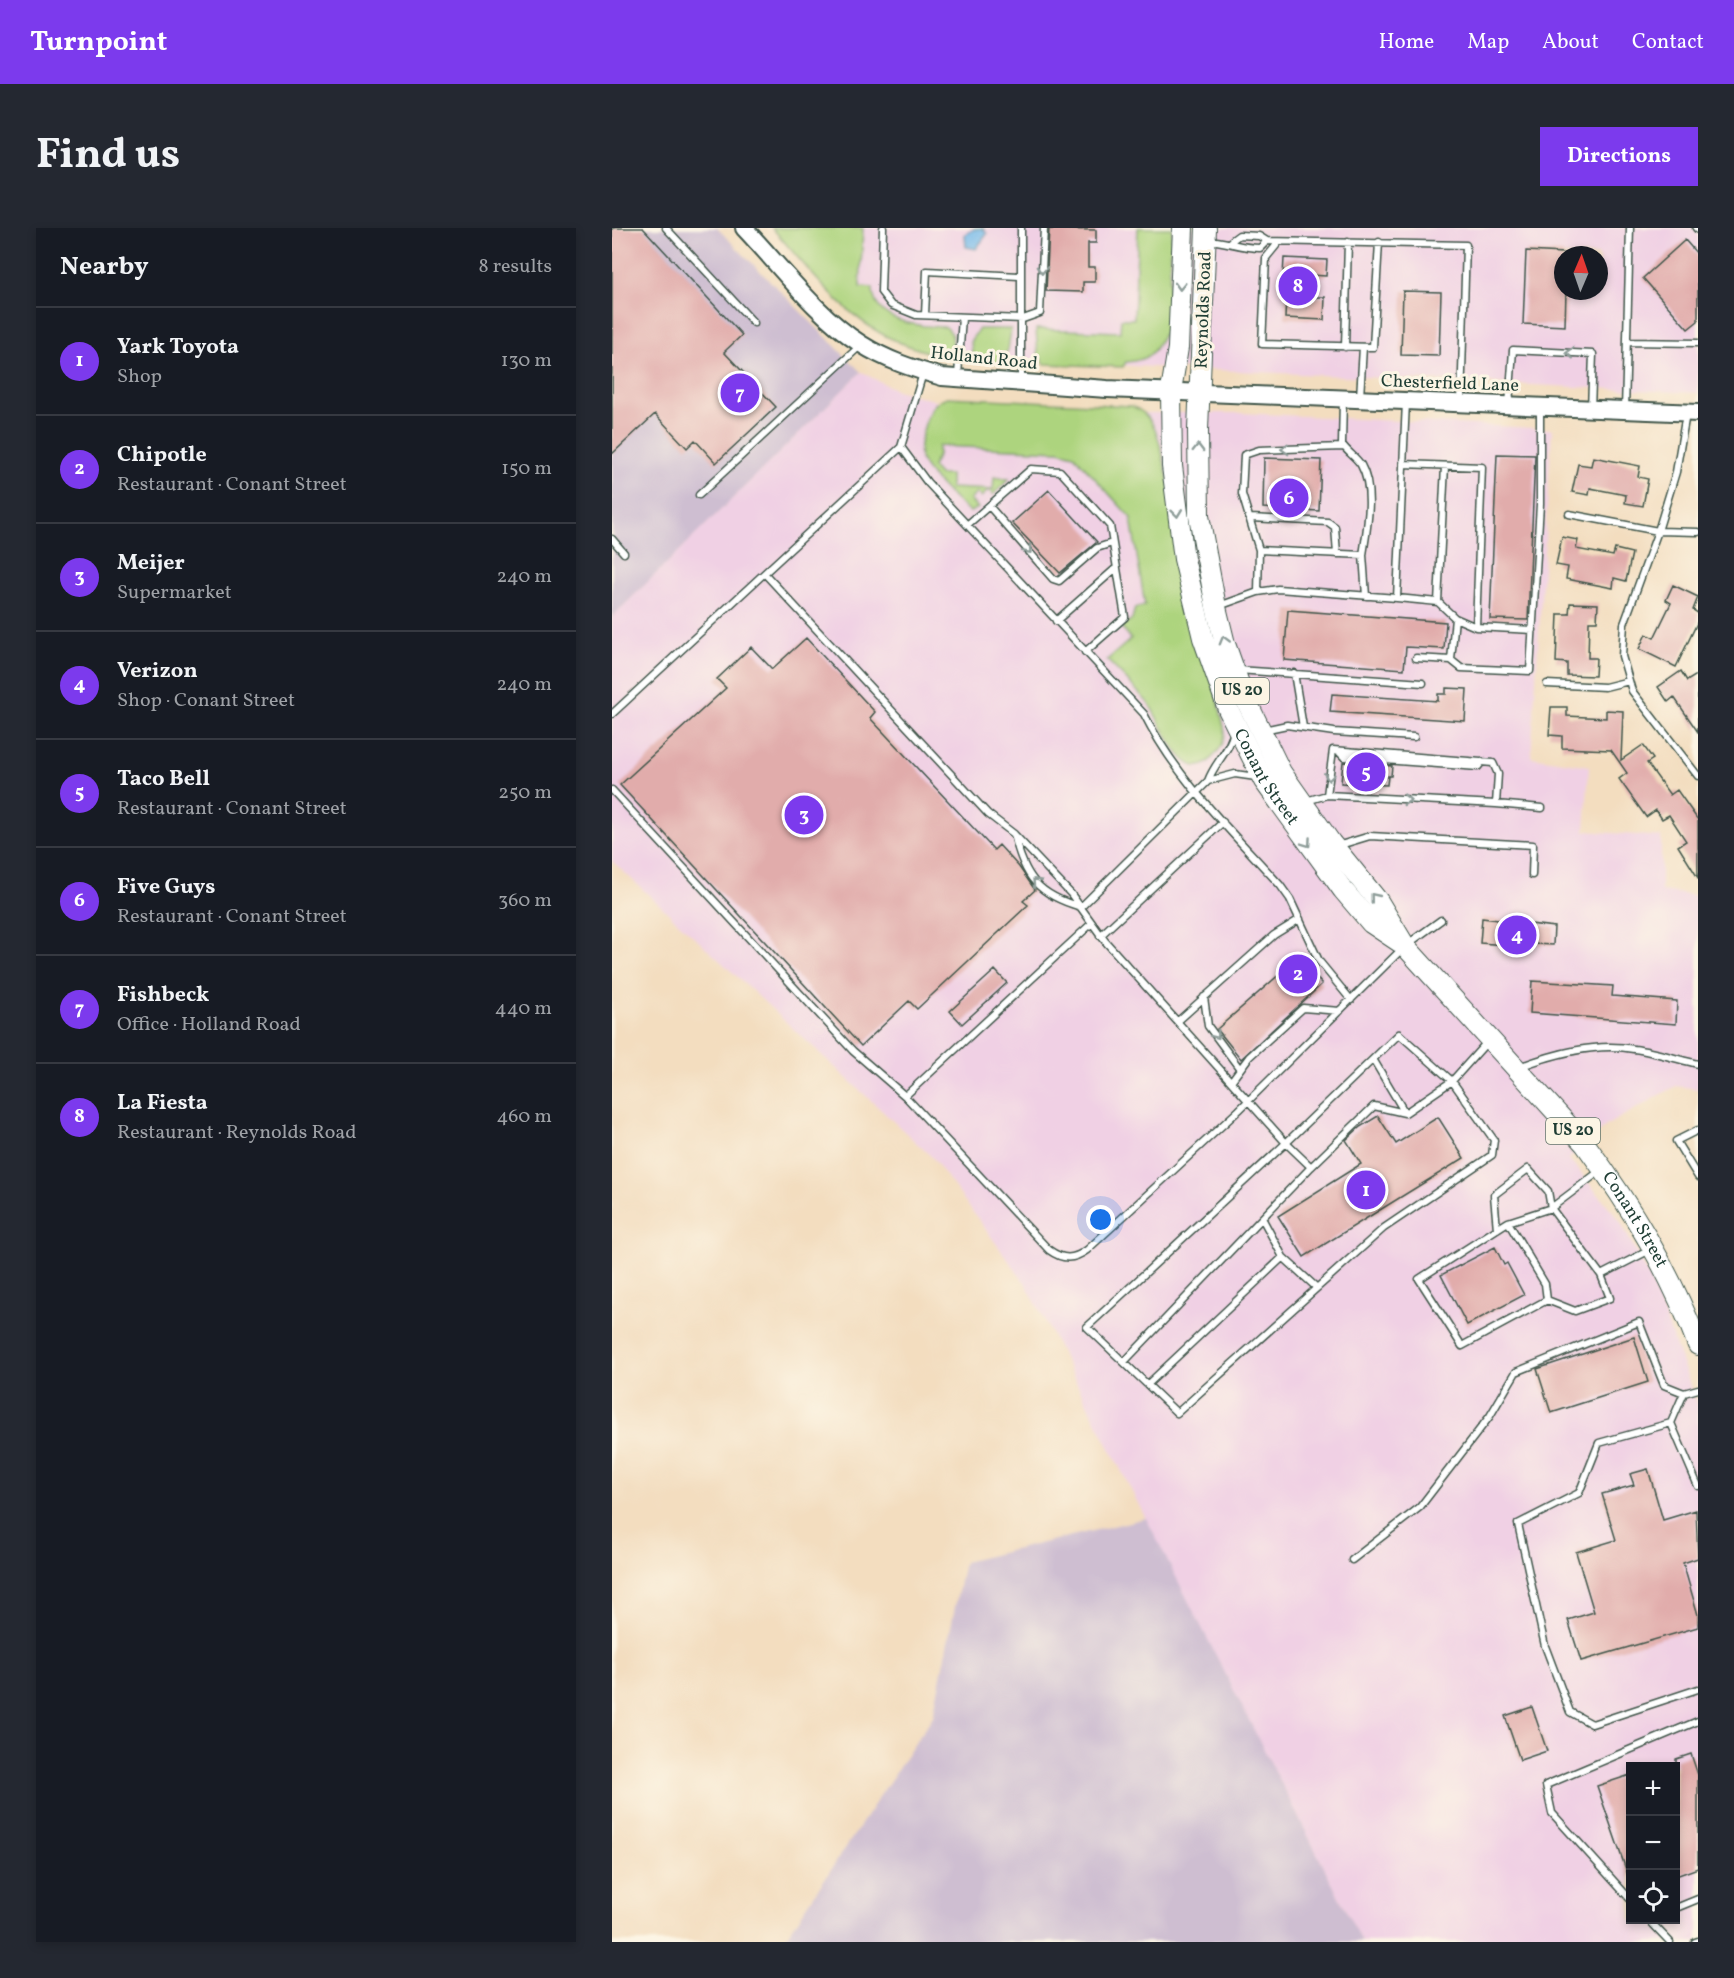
<!DOCTYPE html>
<html lang="en">
<head>
<meta charset="utf-8">
<style>
  body { margin:0; font-family:Vollkorn,serif; background:#242831; color:#f1f3f6 }
  .controls { position:absolute; right:18px; bottom:18px; display:grid; overflow:hidden; border-radius:0px; box-shadow:0 3px 9px #0003 }
  .controls button { width:54px; height:54px; display:grid; place-items:center; padding:0; border:0; border-bottom:2px solid #363941; background:#171b24; color:#f1f3f6; font:30px sans-serif }
  .compass { position:absolute; left:942px; top:18px; width:54px; height:54px; border-radius:50%; background:#171b24; box-shadow:0 3px 9px #0003; rotate:2deg }
  .you { position:absolute; left:489px; top:992px; width:21px; height:21px; margin:-15px; border:4px solid #fff; border-radius:50%; background:#1a73e8; box-shadow:0 0 0 9px #1a73e833 }
  .badge { display:grid; place-items:center; width:39px; height:39px; border-radius:50%; background:#7c3aed; color:#fff; font-size:20px; font-weight:700 }
  .pin { position:absolute; translate:-50% -50%; border:3px solid #fff; box-shadow:0 2px 6px #0006 }
  .list { margin:0; padding:0; list-style:none }
  h2 { display:flex; justify-content:space-between; align-items:center; height:78px; margin:0; padding:0 24px; font-size:26px }
  h2 small { font-size:20px; font-weight:400; color:#9ea1a6 }
  .list li { display:grid; grid-template-columns:39px 1fr auto; gap:18px; align-items:center; box-sizing:border-box; height:108px; padding:0 24px; border-top:2px solid #363941 }
  .list b { display:block; font-size:22px; white-space:nowrap }
  .list p { margin:0; font-size:20px; white-space:nowrap; color:#9ea1a6 }
  .list em { font-size:20px; font-style:normal; color:#9ea1a6 }
  .icon { flex:none; width:33px; height:33px; fill:none; stroke:currentColor; stroke-width:2; stroke-linecap:round; stroke-linejoin:round }
  .map { position:relative; flex:none; width:1086px; height:1714px; overflow:hidden; border-radius:0px }
  header { display:flex; align-items:center; gap:36px; box-sizing:border-box; height:84px; padding:0 30px; background:#7c3aed; color:#fff }
  header strong { font-size:28px }
  nav { display:flex; gap:33px; margin-inline-start:auto; font-size:21px }
  .intro { display:flex; align-items:center; justify-content:space-between; box-sizing:border-box; height:144px; padding:0 36px }
  h1 { margin:0; font-size:42px }
  .button { padding:15px 27px; border-radius:0px; background:#7c3aed; color:#fff; font-size:21px; font-weight:700 }
  main { display:flex; gap:36px; padding:0 36px }
  aside { flex:1; background:#171b24; border-radius:0px; box-shadow:0 3px 9px #0003 }
  .map>svg:first-child { display:block }
  .built { fill:#f0d0e4; fill-rule:evenodd }
  .industrial { fill:#cebed1 }
  .green { fill:#add47e; stroke:#668859; stroke-width:1.5 }
  .water { fill:#74b9eb; stroke:#4a7b90; stroke-width:1.5 }
  .building { fill:#e1acab }
  .lines { fill:none; stroke-linecap:round; stroke-linejoin:round }
  .lane-casing { stroke:#3f5549; stroke-width:9 }
  .secondary-casing { stroke:#3f5549; stroke-width:20 }
  .primary-casing { stroke:#3f5549; stroke-width:22 }
  .lane { stroke:#fff; stroke-width:6 }
  .secondary { stroke:#fff; stroke-width:16 }
  .primary { stroke:#fff; stroke-width:20 }
  .oneway { stroke:#8f9e9a }
  .labels { text-anchor:middle; dominant-baseline:central; stroke-width:6; stroke-linejoin:round; paint-order:stroke }
  .shield { fill:#fcf5e5; stroke:#617469; stroke-width:1.5 }
  .shield-label { font-size:16px; font-weight:bold; fill:#1f3d34 }
  .street-label { font-size:18px; fill:#1f3d34; stroke:#fcf5e5 }
</style>
</head>
<body>
<header>
<strong>Turnpoint</strong>
<nav><a>Home</a><a>Map</a><a>About</a><a>Contact</a></nav>
</header>
<div class="intro"><h1>Find us</h1><a class="button">Directions</a></div>
<main>
<aside>
<h2>Nearby<small>8 results</small></h2>
<ul class="list">
<li><span class="badge">1</span><div><b>Yark Toyota</b><p>Shop</p></div><em>130 m</em></li>
<li><span class="badge">2</span><div><b>Chipotle</b><p>Restaurant · Conant Street</p></div><em>150 m</em></li>
<li><span class="badge">3</span><div><b>Meijer</b><p>Supermarket</p></div><em>240 m</em></li>
<li><span class="badge">4</span><div><b>Verizon</b><p>Shop · Conant Street</p></div><em>240 m</em></li>
<li><span class="badge">5</span><div><b>Taco Bell</b><p>Restaurant · Conant Street</p></div><em>250 m</em></li>
<li><span class="badge">6</span><div><b>Five Guys</b><p>Restaurant · Conant Street</p></div><em>360 m</em></li>
<li><span class="badge">7</span><div><b>Fishbeck</b><p>Office · Holland Road</p></div><em>440 m</em></li>
<li><span class="badge">8</span><div><b>La Fiesta</b><p>Restaurant · Reynolds Road</p></div><em>460 m</em></li>
</ul>
</aside>
<div class="map">
<svg width="1086" height="1714" viewBox="0 0 1086 1714">
  <rect width="100%" height="100%" fill="#fcf5e5"/>
  <filter id="ink" filterUnits="userSpaceOnUse"><feTurbulence type="fractalNoise" baseFrequency=".0167" numOctaves="2"/><feDisplacementMap in="SourceGraphic" scale="12" xChannelSelector="R" yChannelSelector="G"/><feConvolveMatrix kernelMatrix="1 2 1 2 8 2 1 2 1" color-interpolation-filters="sRGB"/></filter>
  <filter id="wash" filterUnits="userSpaceOnUse"><feTurbulence type="fractalNoise" baseFrequency=".008" numOctaves="4" result="noise"/><feDisplacementMap in="SourceGraphic" scale="24" xChannelSelector="R" yChannelSelector="G"/><feGaussianBlur stdDeviation="1.35" result="paint"/><feColorMatrix in="noise" values="0 0 0 0 0 0 0 0 0 0 0 0 0 0 0 0 0 1.4 0 .05"/><feComposite in="paint" operator="in"/></filter>
  <g filter="url(#wash)">
    <rect width="100%" height="100%" fill="#f3ddbf"/>
    <path class="built" d="M160,0H1086V165L333,129L295,118L260,100L234,80ZM951,27H987V63H951Z
      M249,144L284,162L333,175L516,185H629L940,201L919,529L977,538L973,603L1049,609V663L1086,668V861L1064,858L995,897L957,931L1007,991L1040,1054L1086,1178V1714H750L414,1056L321,930L0,633V389ZM1018,1538H1064V1692H1018Z"/>
    <path class="industrial" d="M0,0H105L249,144L0,389Z
      M534,1290L750,1714H171L321,1488L352,1334Z"/>
    <path class="green" d="M160,0H251L248,59L261,60C260,94 307,99 334,99C345,108 341,120 333,129C307,122 283,115 260,100C221,75 191,34 160,0Z
      M526,0H560L555,100C543,121 542,132 514,134L511,139L433,136L426,127L424,101L508,104L509,91H522Z
      M367,101H399L396,122L387,134L367,133L360,126L359,112Z
      M335,169L520,178C540,186 545,204 550,224L613,503C613,516 607,522 599,531C574,561 547,490 537,476C524,461 509,446 495,432L519,411L509,399L520,391L523,380L533,378L519,290L462,227L447,223L326,218V227L320,239L327,247H338V260L381,262L382,249L397,251L381,267L377,262L369,269L365,265L358,272L366,280L358,284C345,274 312,244 308,229C306,219 310,205 313,196C317,183 321,174 335,169Z"/>
    <path class="water" d="M371,0L375,6L364,21L354,19L353,7L362,1Z"/>
    <g id="blocks">
      <path class="building" d="M0,0H31L130,107L112,124L164,179L104,235L83,212L75,220L43,186L0,226Z
        M437,1L484,2V15H476V39H483V54H471V64L434,63Z
        M1073,12L1086,27V93L1076,101L1031,50Z
        M914,23L951,25V63H954L953,98L911,96Z
        M672,30L715,32L714,48L699,47L698,69H713L712,92L673,90L675,48H671Z
        M791,63L829,64L827,128L789,127Z
        M885,226L923,227L916,392L878,391Z
        M981,229L1028,238L1026,249L1036,251L1031,278L1013,275L1014,267L978,260L977,267L960,264L966,236L979,238Z
        M652,230L709,232L707,283L651,280Z
        M437,262L485,314L448,345L400,295Z
        M950,309L966,312L964,321L1001,328L1003,321L1020,325L1014,353L1002,350L1001,360L954,351L956,339L944,337Z
        M1061,357L1086,369L1081,382L1086,385V393L1064,439L1027,421L1034,406L1042,410L1059,375L1054,372Z
        M958,375L986,376L985,393H977L976,430H984L983,448L955,447V435L944,434L946,386H957Z
        M676,382L834,394L832,421L794,419L792,441L672,432Z
        M194,410L263,484L258,490L382,622L387,617L407,639L423,662L411,673L416,677L305,781L297,773L249,818L8,557L114,460L105,451L139,419L160,441Z
        M1069,443L1075,453L1086,446V504L1062,469L1056,474L1046,459Z
        M834,460L855,461L853,493L718,484L720,466L826,473V466H834Z
        M939,479H955V488L994,490V482L1011,483L1009,532L1031,517L1041,531L1035,535L1058,567L1065,562L1086,592V650L1066,618L1074,613L1057,587L1050,591L1044,582L1034,589L1007,551L1015,545L999,522L950,520V508L937,507Z
        M731,534L780,538L779,548H776L775,557L729,555Z
        M870,690L942,699L941,717L922,716V719L868,715Z
        M686,730L710,756L629,831L605,801Z
        M383,742L395,755L350,796L338,783Z
        M920,753L1001,758L1000,768L1065,773L1064,796L918,785Z
        M766,888L784,916L826,889L852,930L692,1029L666,988L749,936L734,912L748,899Z
        M883,1019L892,1037L895,1035L912,1067L855,1097L829,1047Z
        M1022,1109L1036,1154L939,1185L925,1141Z
        M1036,1241L1051,1292L1084,1282L1086,1330L1071,1335L1086,1387V1399L969,1433L956,1392L982,1384L964,1324L1004,1312L990,1266L1022,1257L1018,1246Z
        M920,1479L935,1523L908,1532L893,1488Z
        M1079,1526L1086,1547V1640L1064,1648V1531Z
        M1018,1547V1649L1017,1650L985,1558Z"/>
    </g>
  </g>
  <g filter="url(#ink)">
    <use href="#blocks" fill-opacity="0" stroke="#3f5549" stroke-width="1.5"/>
    <g class="lines">
      <defs>
        <path id="lane" d="M54,0L142,95
          M271,0L269,64L279,77L304,87L411,91L428,85L432,0
          M409,0V152
          M1084,0L1086,2
          M595,12C615,13 629,20 648,20L655,13L647,8L627,7L619,13
          M655,13L854,17L849,175
          M667,14L654,30L650,116L761,119L767,14
          M313,87L315,43L407,48
          M1016,114L1086,115
          M733,119L736,14
          M346,148L350,89
          M748,169L751,119
          M731,171L730,216C735,224 744,229 749,237C763,262 755,300 751,327
          M897,177L901,122L981,126L979,181
          M1013,182L1018,0
          M1074,186L1064,244L1046,303L1012,396L1010,428L1020,463L1086,548
          M289,219L315,254L532,486C565,552 619,603 668,657L678,671L707,733L739,772
          M791,236L870,239L864,399
          M87,267L249,117
          M377,278L441,351L447,353L485,320L500,315
          M957,286L1046,303L1086,304
          M639,290L716,294L723,299L725,326
          M355,297L419,241L448,243L498,298L513,389L473,424
          M0,311L12,325
          M647,322L630,266L632,227L647,222L731,219
          M153,346L376,586L402,606L459,666L493,713L674,915L475,1099L565,1185L772,1000L880,927L882,912L840,853L787,806L674,915L699,939
          M646,364L647,322L751,327L754,368
          M785,370L826,374L843,390L864,399L921,402
          M826,374L833,238
          M607,378L646,364L666,361L785,370L794,174
          M444,393L503,341
          M804,430L839,432L843,390
          M839,432L849,440L918,443L928,276V180
          M626,442L811,455
          M682,445L691,499
          M935,456L993,459L1017,453
          M0,486L289,219L311,145
          M651,502L675,497L722,504L802,509
          M726,523L732,529L866,539L870,534
          M596,553L623,546L644,549
          M0,562L241,823L293,868L437,1022C451,1032 461,1032 475,1022L627,882L793,718L829,692
          M694,573L715,567L884,576L886,546L881,535L721,522L715,567
          M884,576L930,580
          M402,606C412,649 426,667 469,679L596,553C602,535 618,523 622,503
          M725,618L758,608L921,617L920,647
          M488,708L611,594
          M592,769L596,798L628,841
          M566,793L662,707L688,691
          M761,831L793,885
          M907,839C942,826 984,814 1022,821C1043,824 1065,831 1086,836
          M620,852L637,829L691,780L728,783
          M293,868L479,696
          M1086,902L1064,913L1086,949
          M988,943L939,980L989,1047L1038,1022
          M896,994L933,1056L935,1072
          M885,1001L882,967L916,941L936,963L939,980L896,994L885,1001L807,1051L850,1118L935,1072L963,1083L998,1070L989,1047
          M671,1029L705,1060
          M513,1133L699,939L762,878L793,885L840,853L875,814
          M536,1156L671,1029L650,990
          M1059,1195L1072,1165L1086,1161
          M1086,1258L1059,1195L987,1215L967,1265L906,1296L933,1418L958,1484L980,1496L1086,1461
          M740,1332L808,1279L878,1188L904,1144L1027,1094L1052,1157L1072,1165
          M1018,1671L940,1585L934,1557L1086,1493
          M1064,1680L1086,1671
          M1037,1692L1058,1714
          M1083,1714L1086,1713"/>
        <path id="secondary" d="M132,0C169,39 204,87 249,116C274,132 302,141 330,149L495,161L1086,185"/>
        <g id="primary">
          <path id="s1" d="M571,0L566,120L559,163L560,238L572,331L591,410L616,481L652,553L731,662L759,695L789,715"/>
          <path id="s2" d="M594,0L586,202L587,288L604,379L613,416L630,464L669,544L719,615L766,673L793,718L973,916C1020,980 1058,1043 1086,1117"/>
        </g>
      </defs>
      <use href="#lane" class="lane-casing"/>
      <use href="#secondary" class="secondary-casing"/>
      <use href="#primary" class="primary-casing"/>
      <use href="#lane" class="lane"/>
      <use href="#secondary" class="secondary"/>
      <use href="#primary" class="primary"/>
    </g>
    <defs><path id="oneway-chevron" d="M-2-3.5L2.5 0L-2 3.5" fill="none" stroke-width="1.6" stroke-linecap="round" stroke-linejoin="round" transform="scale(1.5)"/></defs>
    <g class="oneway">
      <use href="#oneway-chevron" transform="translate(430 42) rotate(92)"/>
      <use href="#oneway-chevron" transform="translate(568 58) rotate(92)"/>
      <use href="#oneway-chevron" transform="translate(958 125) rotate(-178)"/>
      <use href="#oneway-chevron" transform="translate(586 220) rotate(-89)"/>
      <use href="#oneway-chevron" transform="translate(673 221) rotate(178)"/>
      <use href="#oneway-chevron" transform="translate(565 285) rotate(83)"/>
      <use href="#oneway-chevron" transform="translate(416 322) rotate(49)"/>
      <use href="#oneway-chevron" transform="translate(612 412) rotate(-106)"/>
      <use href="#oneway-chevron" transform="translate(717 549) rotate(97)"/>
      <use href="#oneway-chevron" transform="translate(795 572) rotate(3)"/>
      <use href="#oneway-chevron" transform="translate(695 615) rotate(55)"/>
      <use href="#oneway-chevron" transform="translate(424 654) rotate(-132)"/>
      <use href="#oneway-chevron" transform="translate(762 669) rotate(-129)"/>
      <use href="#oneway-chevron" transform="translate(604 807) rotate(52)"/>
    </g>
  </g>
  <g class="labels">
    <g class="shield">
      <rect x="603" y="450" width="54" height="26" rx="4.5"/>
      <rect x="934" y="890" width="54" height="26" rx="4.5"/>
    </g>
    <g class="shield-label">
      <text x="630" y="463">US 20</text>
      <text x="961" y="903">US 20</text>
    </g>
    <g class="street-label">
      <text transform="translate(592 82) rotate(-88)">Reynolds Road</text>
      <text transform="translate(372 131) rotate(6)">Holland Road</text>
      <text transform="translate(838 156) rotate(2)">Chesterfield Lane</text>
      <text stroke="none"><textPath href="#s1" startOffset="567">Conant Street</textPath></text>
      <text stroke="none"><textPath href="#s2" startOffset="1131">Conant Street</textPath></text>
    </g>
  </g>
</svg>
<div class="controls">
<button>+</button>
<button>−</button>
<button><svg class="icon" aria-label="locate" viewBox="0 0 24 24"><circle cx="12" cy="12" r="6"/><path d="M12 2v4M12 18v4M2 12h4M18 12h4"/></svg></button>
</div>
<svg class="compass" viewBox="-18 -18 36 36"><path d="M0-13l5 13h-10z" fill="#e53935"/><path d="M0 13l5-13h-10z" fill="#9ea1a6"/></svg>
<div class="you"></div>
<div class="pin badge" style="left:754px;top:962px">1</div>
<div class="pin badge" style="left:686px;top:746px">2</div>
<div class="pin badge" style="left:192px;top:587px">3</div>
<div class="pin badge" style="left:905px;top:707px">4</div>
<div class="pin badge" style="left:754px;top:544px">5</div>
<div class="pin badge" style="left:677px;top:270px">6</div>
<div class="pin badge" style="left:128px;top:165px">7</div>
<div class="pin badge" style="left:686px;top:58px">8</div>
</div>
</main>
</body>
</html>
